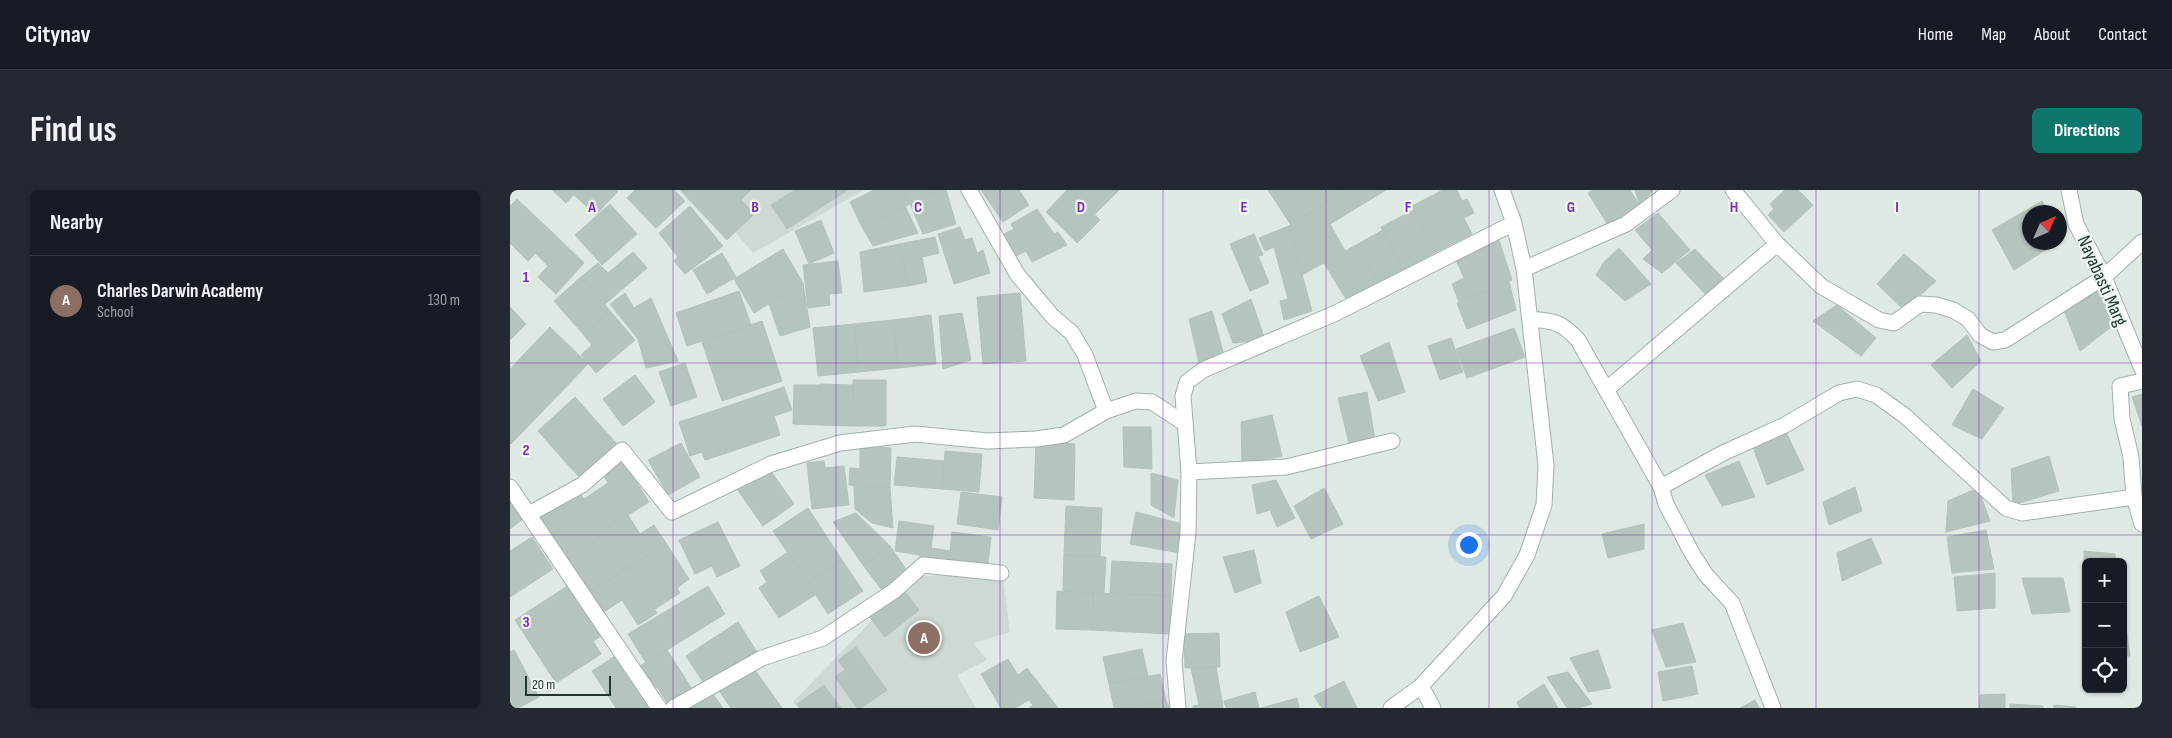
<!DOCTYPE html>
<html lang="en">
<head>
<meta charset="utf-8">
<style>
  body { margin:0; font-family:"Sofia Sans Condensed",sans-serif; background:#242831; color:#f1f3f6 }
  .controls { position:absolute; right:15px; bottom:15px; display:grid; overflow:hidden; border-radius:8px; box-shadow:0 1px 4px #0004 }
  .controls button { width:45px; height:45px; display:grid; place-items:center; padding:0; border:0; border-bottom:1px solid #363941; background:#171b24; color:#f1f3f6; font:25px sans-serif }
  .compass { position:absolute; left:1512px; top:15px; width:45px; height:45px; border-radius:50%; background:#171b24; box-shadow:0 1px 4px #0004; rotate:45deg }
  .scale { position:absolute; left:15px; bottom:12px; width:86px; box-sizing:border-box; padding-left:5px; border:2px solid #21382f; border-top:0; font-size:14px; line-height:18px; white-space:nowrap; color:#21382f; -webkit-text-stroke:4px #eff6f2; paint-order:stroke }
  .you { position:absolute; left:958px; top:354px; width:18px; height:18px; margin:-12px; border:4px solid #fff; border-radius:50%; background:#1a73e8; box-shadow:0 0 0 8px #1a73e833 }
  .badge { display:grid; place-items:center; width:32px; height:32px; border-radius:50%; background:#0f766e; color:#fff; font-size:16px; font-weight:700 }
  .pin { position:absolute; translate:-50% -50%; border:2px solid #fff; box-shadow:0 1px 5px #0006 }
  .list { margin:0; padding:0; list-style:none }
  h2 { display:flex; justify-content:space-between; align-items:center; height:65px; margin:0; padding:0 20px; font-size:21px }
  h2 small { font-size:16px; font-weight:400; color:#9ea1a6 }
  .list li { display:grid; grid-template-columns:32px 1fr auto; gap:15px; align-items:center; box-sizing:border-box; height:90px; padding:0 20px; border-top:1px solid #363941 }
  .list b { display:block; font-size:19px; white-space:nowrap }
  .list p { margin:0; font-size:16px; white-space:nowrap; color:#9ea1a6 }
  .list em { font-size:16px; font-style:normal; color:#9ea1a6 }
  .icon { flex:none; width:28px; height:28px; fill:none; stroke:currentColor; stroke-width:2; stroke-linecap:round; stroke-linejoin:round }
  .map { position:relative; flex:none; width:1632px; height:518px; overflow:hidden; border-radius:8px }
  header { display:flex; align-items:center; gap:30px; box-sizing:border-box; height:70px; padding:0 25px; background:#171b24; border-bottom:1px solid #363941 }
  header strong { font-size:24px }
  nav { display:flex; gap:28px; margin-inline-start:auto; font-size:18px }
  .intro { display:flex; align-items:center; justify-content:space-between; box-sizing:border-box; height:120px; padding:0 30px }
  h1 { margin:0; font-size:35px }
  .button { padding:12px 22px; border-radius:8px; background:#0f766e; color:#fff; font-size:18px; font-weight:700 }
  main { display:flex; gap:30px; padding:0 30px }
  aside { flex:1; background:#171b24; border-radius:8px; box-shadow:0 1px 4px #0004 }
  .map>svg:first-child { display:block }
  .built { fill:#cdd9d2 }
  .building { fill:#b5c4bc; stroke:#b2c2ba }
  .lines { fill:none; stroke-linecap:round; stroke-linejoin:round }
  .lane-casing { stroke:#a2b0aa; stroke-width:17 }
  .street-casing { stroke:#a2b0aa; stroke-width:17 }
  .lane { stroke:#fff; stroke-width:15 }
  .street { stroke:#fff; stroke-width:15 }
  .grid { fill:none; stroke:#7b2cbf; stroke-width:1; stroke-opacity:0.55 }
  .labels { text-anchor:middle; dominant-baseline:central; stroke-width:4.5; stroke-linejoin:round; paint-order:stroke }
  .street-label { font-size:19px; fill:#21382f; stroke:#eff6f2 }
  .grid-label { font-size:16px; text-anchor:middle; font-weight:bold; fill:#7b2cbf; stroke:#eff6f2; stroke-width:4.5; stroke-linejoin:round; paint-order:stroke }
</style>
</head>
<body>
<header>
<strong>Citynav</strong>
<nav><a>Home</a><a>Map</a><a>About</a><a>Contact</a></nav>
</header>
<div class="intro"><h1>Find us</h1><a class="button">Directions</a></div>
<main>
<aside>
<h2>Nearby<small></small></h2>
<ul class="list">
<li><span class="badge" style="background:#8d6e63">A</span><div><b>Charles Darwin Academy</b><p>School</p></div><em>130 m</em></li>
</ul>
</aside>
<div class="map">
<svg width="1632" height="518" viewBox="0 0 1632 518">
  <rect width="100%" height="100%" fill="#dfe9e4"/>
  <path class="built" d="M188,0H354L243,63Z
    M492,381L500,442L463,453L477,470L447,485L466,518H288L283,512L404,387Z"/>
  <path class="building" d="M42,0H68L56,13Z
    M68,0H106L108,1L86,25L64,5Z
    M125,0H164L175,11L146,38L117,8Z
    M170,0H241L231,10L244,24L217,50Z
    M285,0H338L277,39L261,15Z
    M364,0H393L400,14L352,37L340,12Z
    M393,0H429L400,14Z
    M429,0H436L446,34L413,44L400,14Z
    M471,0H509L519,15L493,32Z
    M557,0H561L590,30L567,53L536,22Z
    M561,0H609L585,24Z
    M758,0H835L781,35Z
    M835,0H876L820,34L810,16Z
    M933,0H947L952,11L957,9L964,23L954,28L962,44L926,62L902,16Z
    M1082,0H1120L1130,16L1098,35L1078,3Z
    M1125,0H1143L1130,16Z
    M1275,0H1288L1303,15L1274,42L1258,25L1264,19L1260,14Z
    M7,9L44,44L18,71L0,53V16Z
    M1532,11L1538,22H1520V52H1548L1504,80L1482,40Z
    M100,14L127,44L92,75L65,45Z
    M180,16L213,56L175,84L164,71L168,67L149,43Z
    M395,16L408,43L363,56L352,37Z
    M810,16L835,61L792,85L779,36Z
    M527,19L544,44L548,42L557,55L522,72L516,61L502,68L490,46L504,39L501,34Z
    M904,20L926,62L893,80L871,37Z
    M1148,23L1180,60L1152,83L1133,69L1142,60L1125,40Z
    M311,30L324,63L299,74L285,41Z
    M779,36L802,121L774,130L770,111L778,109L764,57L755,61L749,48Z
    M450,37L455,50L462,48L467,63L473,60L480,83L444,94L428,44Z
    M873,40L893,80L868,92L846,55Z
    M44,44L74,73L46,104L28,87L38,76L26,64Z
    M744,44L753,65L748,66L759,93L740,101L720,54Z
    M425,47L429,63L412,67L417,92L398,96L389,54Z
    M989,50L1002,90L949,112L942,94L954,88L946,70Z
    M389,54L398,96L354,102L350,62Z
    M846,55L868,92L836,109L814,73Z
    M1109,58L1141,94L1115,111L1086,85L1094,72Z
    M273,59L293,93L244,123L224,89Z
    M1185,59L1214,89L1198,107L1166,73Z
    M123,62L137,78L94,115L71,87L88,73L98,83Z
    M212,63L226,87L197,104L183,80Z
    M1394,64L1426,91L1394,120L1367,94Z
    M328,71L332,103L319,104L320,115L298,118L293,75Z
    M71,87L100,121L73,144L44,111Z
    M999,91L1006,120L957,139L947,113Z
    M293,93L300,137L270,146L259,114Z
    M1588,95L1605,134L1570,161L1554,120Z
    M229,101L241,135L177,156L166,123Z
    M115,103L124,118L141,108L168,171L136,178L128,149L100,114Z
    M510,103L516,171L473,174L467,107Z
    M741,109L755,150L723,153L712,124Z
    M1327,115L1366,148L1351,166L1303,131Z
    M0,117L16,134L0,150Z
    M100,121L125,150L86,183L71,165L82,155L73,144Z
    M702,121L713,162L689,173L679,129Z
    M452,123L461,170L433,179L429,126Z
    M421,125L426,174L388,178L383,130Z
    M383,130L388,178L349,182L344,134Z
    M252,131L272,191L212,211L192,152Z
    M344,134L349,182L308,186L303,138Z
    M40,137L78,174L27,227L0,200V179Z
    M1004,138L1015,167L957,188L946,159Z
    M1457,145L1471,171L1442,198L1421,175Z
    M941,148L953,182L930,190L918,156Z
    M879,152L895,202L868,211L850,166Z
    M175,173L187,207L161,216L149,182Z
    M125,185L145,212L113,236L93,209Z
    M343,190H376V236H342Z
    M310,194L343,195L342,236L310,235Z
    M284,195H310V235L283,234Z
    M274,197L282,220L264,226L270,245L211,265L197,223Z
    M1463,199L1494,218L1472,249L1442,235Z
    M0,200L27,227L1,254L0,253Z
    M857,202L865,250L839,253L828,208Z
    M1632,204V236L1622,207Z
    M65,207L89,234L51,267L28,241Z
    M197,223L211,265L195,270L192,262L180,266L169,232Z
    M762,225L772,266L732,275L731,232Z
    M89,234L107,254L69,287L51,267Z
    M613,237H641L642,279L614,277Z
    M1276,242L1294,280L1257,295L1243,257Z
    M526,252L565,254L564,310L524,308Z
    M171,253L190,287L158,305L138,270Z
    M350,256L381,258L380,297L339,295L340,278L350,279Z
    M435,261L472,264L469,302L432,299Z
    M1539,266L1549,301L1503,315L1501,279Z
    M387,267L434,271L432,299L384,295Z
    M111,268L139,312L94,340L74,309L98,293L91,281Z
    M314,271L315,278L334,276L339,315L302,319L297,273Z
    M1229,271L1245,307L1212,316L1195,285Z
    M258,277L284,314L253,336L227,299Z
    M641,283L668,290L664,328L641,315Z
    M766,290L785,328L767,337L760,320L747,324L742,295Z
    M344,296L380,297L383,338L362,333L345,319Z
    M1345,297L1352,321L1319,335L1313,312Z
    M814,298L833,334L801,349L784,316Z
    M1468,298L1480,331L1436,342L1438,311Z
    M68,300L96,344L57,369L28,326Z
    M451,302L492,307L488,340L447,334Z
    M0,312L13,329L0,339Z
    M556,316L592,318L590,367L554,365Z
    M298,318L332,370L298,393L263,341Z
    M626,322L676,335L670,363L620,354Z
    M346,323L380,356L353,375L323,332Z
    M118,325L130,344L144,335L156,353L118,378L94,340Z
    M389,331L424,336L421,358L440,361L442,342L481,347L477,380L410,371V365L385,361Z
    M208,332L230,376L207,387L202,376L185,384L169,350Z
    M1134,334V359L1098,368L1092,344Z
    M1476,340L1484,379L1442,383L1437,347Z
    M96,344L118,378L78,403L57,369Z
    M22,347L43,379L0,407V361Z
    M1361,348L1372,373L1332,391L1327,363Z
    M156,353L179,389L167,398L170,403L145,419L118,378Z
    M380,356L400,385L375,404L353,375Z
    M744,360L751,393L725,403L713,367Z
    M1574,361L1605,364L1606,372H1576V403H1574Z
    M278,362L305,405L269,428L249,398L257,392L250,381Z
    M554,365L596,367L594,403L553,401Z
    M332,370L353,401L318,424L298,393Z
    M602,371L662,374L661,406L600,403Z
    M118,378L147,423L128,435L112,410L92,423L78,403Z
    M1485,383V418L1447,421L1444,387Z
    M1512,388H1553L1560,422L1522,424Z
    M59,395L91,446L83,451L91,464L46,493L5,430Z
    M198,396L215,424L136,473L118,444Z
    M392,398L409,420L375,447L358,425Z
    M547,401L583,403L582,440L546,439Z
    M583,403L661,406L660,444L582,440Z
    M809,406L829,447L790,462L776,422Z
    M1613,429H1615L1620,466H1613Z
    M228,432L247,462L195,495L176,466Z
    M1173,433L1186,472L1156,477L1142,440Z
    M1575,434H1576V464H1574Z
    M709,443L710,477L675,478L674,444Z
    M346,457L377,500L351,518H347L325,487L335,480L328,470Z
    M632,459L638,486L599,494L593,467Z
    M4,460L29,507L8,518L0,517V462Z
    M157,460L182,499L158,514L147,497L142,500L128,477Z
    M1088,460L1101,498L1078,502L1060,468Z
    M107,465L141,518H106L82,481Z
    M498,469L522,508L505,518H491L471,484Z
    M242,476L272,518H221L208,499Z
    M1182,476L1188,504L1153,511L1148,482Z
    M706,477L712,511L689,515L681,478Z
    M517,478L537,504L523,515L502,490Z
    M1058,482L1082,514L1068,518H1057L1037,487Z
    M650,484L656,510L617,518H604L599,494Z
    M834,491L847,518H812L804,506Z
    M1034,494L1048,518H1010L1007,512Z
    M314,495L331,518H290L287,514Z
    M200,500L213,518H177Z
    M745,502L749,518H716L714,511Z
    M537,504L548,518H519L523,515Z
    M1495,504V518H1469L1470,505Z
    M787,508L789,518H751Z
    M656,510L659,518H617Z
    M1245,510L1249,518H1230Z
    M712,511L713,518H683V516Z
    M1500,514L1533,516V518H1500Z
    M1544,515L1566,517V518H1544Z"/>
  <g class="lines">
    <defs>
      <path id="lane" d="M459,0L507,84L542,126L562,143L575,165L596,221
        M1632,191L1610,196L1612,229L1621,267L1624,307L1632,334
        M0,297L149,518
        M19,324L72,295L112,260L162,322L261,274L330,253L405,244L478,251L526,249L554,245L596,221L626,211L642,212L674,233
        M163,518L252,468L313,448L384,401L413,375L491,383"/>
      <path id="street" d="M1223,0L1267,54L1311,96L1369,130L1384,133L1410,114L1426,115L1443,120L1458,129L1470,145L1483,152L1495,150L1594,87L1632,52
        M1559,0L1566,34L1594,87L1632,179
        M1014,79L1116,34L1162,0
        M1020,129C1043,131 1051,131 1068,150L1151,297L1213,263L1275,235L1329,203L1347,199L1366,205L1395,226L1496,318L1512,323L1624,307
        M1097,199L1267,54
        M679,282L776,277L882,251
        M1151,297L1156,314L1183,365L1196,385L1222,413L1263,518
        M911,496L923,518
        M668,518L664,471L678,343L679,282L673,206L677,192L693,180L826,123L1004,33
        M881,518L911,496L994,406L1017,365L1034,315L1036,275L1014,79L1004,33L992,0"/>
    </defs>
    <use href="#lane" class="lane-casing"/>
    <use href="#street" class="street-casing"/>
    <use href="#lane" class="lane"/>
    <use href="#street" class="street"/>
  </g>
  <path class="grid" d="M163,0V518M326,0V518M490,0V518M653,0V518M816,0V518M979,0V518M1142,0V518M1306,0V518M1469,0V518M0,173H1632M0,345H1632"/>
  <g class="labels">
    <g class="street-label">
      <text transform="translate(1592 91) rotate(66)">Nayabasti Marg</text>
    </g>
  </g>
  <g class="grid-label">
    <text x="82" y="22">A</text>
    <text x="245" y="22">B</text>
    <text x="408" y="22">C</text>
    <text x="571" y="22">D</text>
    <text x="734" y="22">E</text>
    <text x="898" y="22">F</text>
    <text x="1061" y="22">G</text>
    <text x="1224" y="22">H</text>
    <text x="1387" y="22">I</text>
    <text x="16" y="92">1</text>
    <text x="16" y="265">2</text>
    <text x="16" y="437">3</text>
  </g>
</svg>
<div class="controls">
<button>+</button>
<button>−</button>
<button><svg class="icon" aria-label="locate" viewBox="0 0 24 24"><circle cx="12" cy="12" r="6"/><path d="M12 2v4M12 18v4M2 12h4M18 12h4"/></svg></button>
</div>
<svg class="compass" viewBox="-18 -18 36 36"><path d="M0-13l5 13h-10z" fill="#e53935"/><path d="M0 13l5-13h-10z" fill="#9ea1a6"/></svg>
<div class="scale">20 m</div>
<div class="you"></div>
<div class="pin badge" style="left:414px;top:448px;background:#8d6e63">A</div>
</div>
</main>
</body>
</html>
